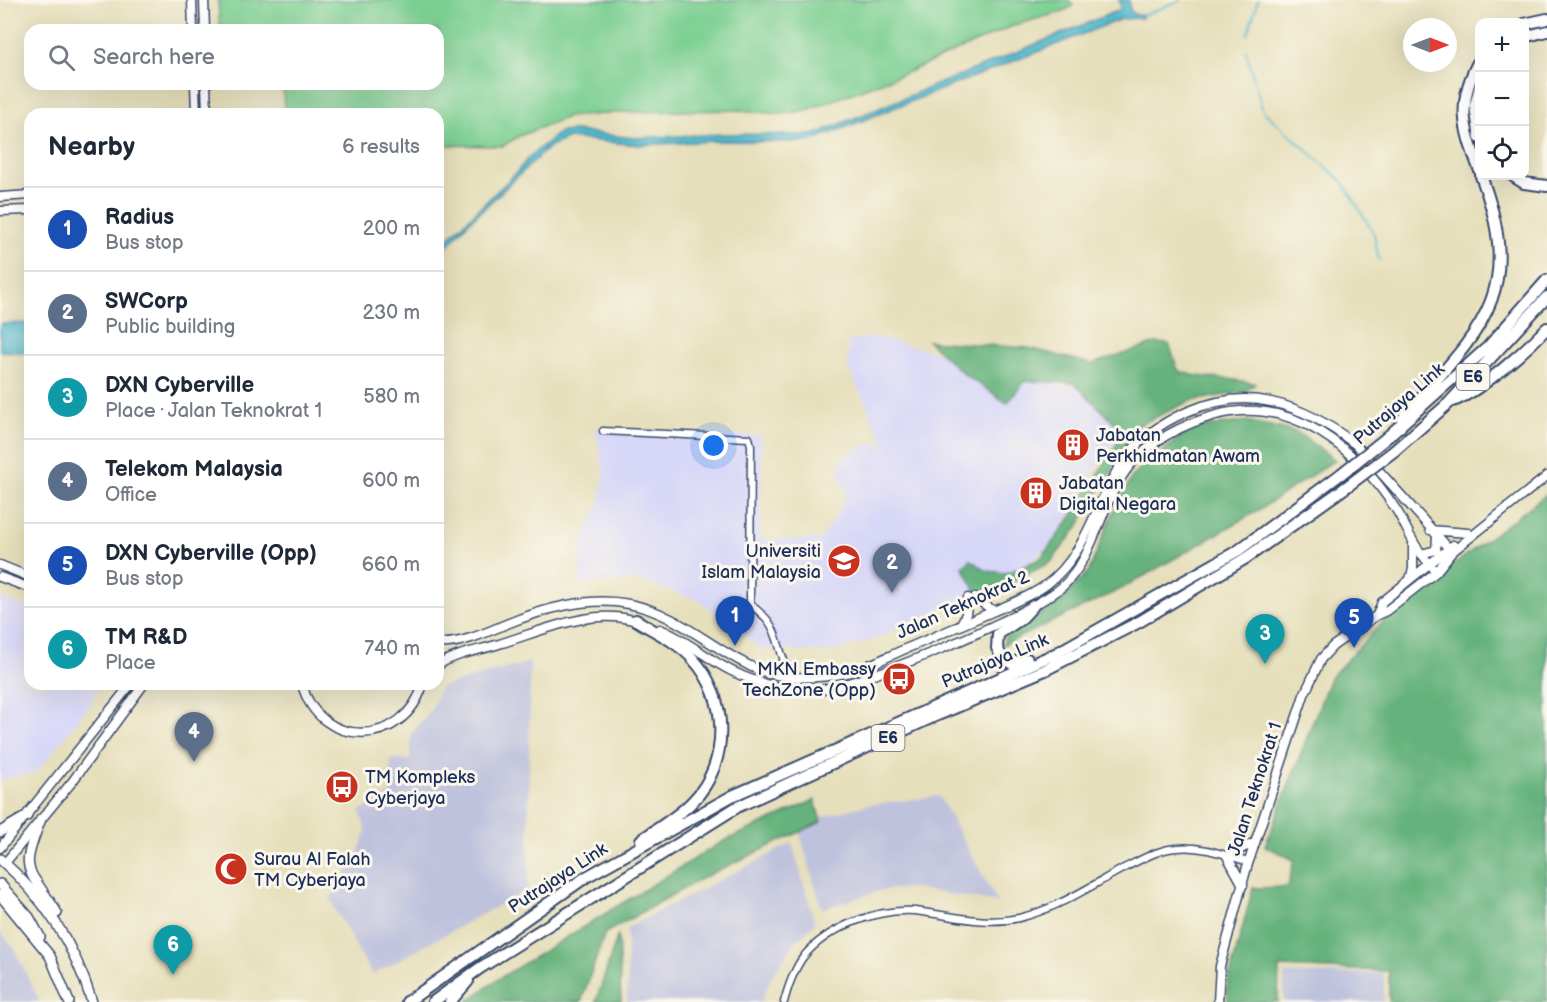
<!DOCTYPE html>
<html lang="en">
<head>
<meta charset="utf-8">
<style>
  body { margin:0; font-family:"Balsamiq Sans",sans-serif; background:#f2f2f3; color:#1f2937 }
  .controls { position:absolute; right:18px; top:18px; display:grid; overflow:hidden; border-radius:12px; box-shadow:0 6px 24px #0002 }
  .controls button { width:54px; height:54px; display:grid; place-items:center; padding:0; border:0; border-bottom:2px solid #e0e1e3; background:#fff; color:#1f2937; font:30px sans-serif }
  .compass { position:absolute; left:1403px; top:18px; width:54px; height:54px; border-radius:50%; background:#fff; box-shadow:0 6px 24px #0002; rotate:90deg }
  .you { position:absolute; left:714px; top:446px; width:21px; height:21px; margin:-15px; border:4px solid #fff; border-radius:50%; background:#1a73e8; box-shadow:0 0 0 9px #1a73e833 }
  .badge { display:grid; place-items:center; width:39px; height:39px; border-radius:50%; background:#c8321e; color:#fff; font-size:20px; font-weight:700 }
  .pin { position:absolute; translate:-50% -50px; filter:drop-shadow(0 2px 3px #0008) }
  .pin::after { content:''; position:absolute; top:32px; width:21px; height:18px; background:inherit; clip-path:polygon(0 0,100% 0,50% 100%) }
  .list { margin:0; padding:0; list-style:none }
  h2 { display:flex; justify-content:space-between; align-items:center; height:78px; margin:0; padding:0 24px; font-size:26px }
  h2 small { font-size:20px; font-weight:400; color:#747a83 }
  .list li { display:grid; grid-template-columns:39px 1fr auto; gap:18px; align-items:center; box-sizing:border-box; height:84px; padding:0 24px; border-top:2px solid #e0e1e3 }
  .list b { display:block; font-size:22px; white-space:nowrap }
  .list p { margin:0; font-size:20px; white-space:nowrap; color:#747a83 }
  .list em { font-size:20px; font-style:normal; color:#747a83 }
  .icon { flex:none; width:33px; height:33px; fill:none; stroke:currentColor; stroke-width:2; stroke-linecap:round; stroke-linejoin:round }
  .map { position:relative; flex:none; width:1547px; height:1002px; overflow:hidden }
  .search { position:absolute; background:#fff; box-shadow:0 6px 24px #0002; left:24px; top:24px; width:420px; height:66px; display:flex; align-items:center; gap:15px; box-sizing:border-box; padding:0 21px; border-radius:18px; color:#747a83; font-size:22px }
  .panel { position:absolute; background:#fff; box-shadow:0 6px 24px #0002; left:24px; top:108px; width:420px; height:582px; border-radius:18px }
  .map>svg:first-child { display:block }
  .built { fill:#d7d7f8 }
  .industrial { fill:#bfc2dd }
  .green { fill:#7ccf92; stroke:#4c7f78; stroke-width:1.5 }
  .forest { fill:#65b27c; stroke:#40706d; stroke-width:1.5 }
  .water { fill:#4db7cb; stroke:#347394; stroke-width:1.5 }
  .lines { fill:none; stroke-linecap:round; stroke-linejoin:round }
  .stream { stroke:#4db7cb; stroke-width:2 }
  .street-casing { stroke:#39496c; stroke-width:9 }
  .secondary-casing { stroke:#39496c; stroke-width:11 }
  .primary-casing { stroke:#39496c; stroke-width:12 }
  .highway-casing { stroke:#39496c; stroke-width:14 }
  .street { stroke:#fff; stroke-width:6 }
  .secondary { stroke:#fff; stroke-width:8 }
  .primary { stroke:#fff; stroke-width:9 }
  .highway { stroke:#fff; stroke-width:10 }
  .highway-bridge-casing { stroke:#39496c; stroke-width:14; stroke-linecap:butt }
  .highway-bridge { stroke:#fff; stroke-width:10 }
  .labels { text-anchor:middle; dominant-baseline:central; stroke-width:6; stroke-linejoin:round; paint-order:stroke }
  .shield { fill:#fbf7ec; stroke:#5e6b89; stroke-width:1.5 }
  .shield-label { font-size:16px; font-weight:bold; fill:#1b2f5e }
  .street-label { font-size:18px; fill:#1b2f5e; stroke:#fbf7ec }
  .poi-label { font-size:18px; fill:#1b2f5e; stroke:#fbf7ec; text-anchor:start }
</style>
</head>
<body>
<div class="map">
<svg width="1547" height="1002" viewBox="0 0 1547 1002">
  <rect width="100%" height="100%" fill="#fbf7ec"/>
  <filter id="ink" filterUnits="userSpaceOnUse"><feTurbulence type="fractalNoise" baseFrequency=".0167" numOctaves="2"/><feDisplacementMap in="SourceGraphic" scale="12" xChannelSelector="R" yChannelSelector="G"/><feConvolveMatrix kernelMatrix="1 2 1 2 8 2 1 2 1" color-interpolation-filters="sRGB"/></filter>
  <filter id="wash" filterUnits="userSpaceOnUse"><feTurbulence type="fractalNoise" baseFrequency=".008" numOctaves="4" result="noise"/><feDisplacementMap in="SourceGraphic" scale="24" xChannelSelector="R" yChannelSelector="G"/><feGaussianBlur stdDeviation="1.35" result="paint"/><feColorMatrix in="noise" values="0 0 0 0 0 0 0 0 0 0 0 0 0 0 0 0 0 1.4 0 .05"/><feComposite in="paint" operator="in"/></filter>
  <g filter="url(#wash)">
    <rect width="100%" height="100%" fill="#e6dfbb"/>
    <path class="built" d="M875,337L1087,390L1128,423L1097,467L1055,541L1017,572L876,639L829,652L761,649L700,601L640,580L580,584L581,546L599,503L604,475L595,428L762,436L760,539L820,540L838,513L846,494L838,470L844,457L866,445L880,443L888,452L848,367L849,340Z
      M0,597L30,609V684H99L91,704L37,772L0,780Z"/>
    <path class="industrial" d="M530,662L528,889L372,975L330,900L337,885L354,864L366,832L360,811L390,794L391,759L410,760L411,734L432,708L440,687Z
      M939,796L998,903L912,888L882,890L822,909L797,824L866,805Z
      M792,843L815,923L796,941L772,975L761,1002H627V928Z
      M0,931L13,947L40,1002H0Z
      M1384,973V1002H1284V974Z"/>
    <path class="green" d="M218,0H1069L1073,6L1061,12L1015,25L908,72L804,111L780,114L738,110L627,112L567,117L519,136L503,146L438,145V114H284L283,84H438V30H220Z"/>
    <path class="forest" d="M928,341L1029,348L1092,364L1156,343L1169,344L1178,370C1202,381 1229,376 1255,384L1244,392L1190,401L1139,425L1077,528L1051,562L996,590L992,603L979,597L963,567L971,560L987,571L1007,573L1040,559L1071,518L1124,432L1074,383L1025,381L1007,403L964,374Z
      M1247,421L1297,432L1335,460L1257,511L1123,588L1003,645L1006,633L1017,629L1057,604L1089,571L1111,517L1133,475L1190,429Z
      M1547,494V1002H1389V971L1279,967L1278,1002H1228L1227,986L1253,888L1288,887L1294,860L1265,846L1330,678L1395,609Z
      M815,800L821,822L704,877L605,933L581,1002H467L495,981L722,842Z
      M618,934L621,1002H596Z"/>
    <path class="water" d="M1119,0H1129L1130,10L1134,14L1142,15V18L1121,19L808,142L713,141L638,145L569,138L550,146L464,227L438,257V248L516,173L529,157L560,132L576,131L633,138L725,134L813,135L1117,11L1121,8Z
      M30,323V353L0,351V324Z"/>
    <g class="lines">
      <path class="stream" d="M1142,16L1181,0
        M1248,34L1258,0
        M1246,51L1263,111L1343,182L1374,234L1379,260"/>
    </g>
  </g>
  <g filter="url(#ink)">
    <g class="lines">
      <defs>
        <path id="street" d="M603,431L749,438L751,445L750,601C754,610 763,613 769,622C781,639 779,662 795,677
          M766,672L784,662
          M784,1002C788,987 794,969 804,956C828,927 878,908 915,911C951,915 983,926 1019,918C1057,909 1092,885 1126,867C1142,859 1159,849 1177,848C1201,845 1226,855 1248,862"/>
        <path id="secondary" d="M192,0L193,30
          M204,0L205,30
          M195,84L196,114
          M206,84L207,114
          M0,197L30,195
          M0,211L30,210
          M1430,530L1468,533
          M1421,554L1436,550L1437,537
          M0,565L30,577
          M0,577L30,588
          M1410,579L1413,569V544
          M975,598L994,611
          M1377,615L1382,602L1453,545
          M960,626L966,614L968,598
          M660,629C682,638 699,652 719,664C747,681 783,692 816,690C857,688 1033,614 1063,586C1098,553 1100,499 1132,463C1154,439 1184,424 1216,415C1293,395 1357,449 1397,511C1405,524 1411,541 1421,553C1425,560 1432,565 1436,572
          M438,643C459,645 485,633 504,625C543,609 587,596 629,604C677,613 709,647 752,667C781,681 815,679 846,673C867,668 890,655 910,647C938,635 966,623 994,611C1011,604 1031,596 1046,585C1088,553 1094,505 1121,464C1151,419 1218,390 1271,402C1303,409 1331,425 1356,445L1452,552
          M438,665C457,653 478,651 499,644C543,631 593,606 639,622
          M302,684C319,750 405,748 423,684
          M0,848L131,684
          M5,863L72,782L144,684
          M1243,885L1227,856L1255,842
          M1218,1002L1220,966L1247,867L1304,695L1321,659L1333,646L1377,615L1386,611L1436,572L1452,552L1547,476"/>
        <path id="primary" d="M41,819C18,876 28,865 57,913
          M0,832L27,816
          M0,859C44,897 75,946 92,1002
          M0,884L29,917L40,937
          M0,895L50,956L69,1002"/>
        <path id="highway" d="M1524,24L1547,19
          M1524,37L1547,31
          M1480,59C1456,102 1463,128 1480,171
          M1480,86L1475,106L1480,138
          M1513,176L1524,183L1547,186
          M1453,401C1481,391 1526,350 1547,328
          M1400,427L1405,415C1480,330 1526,295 1481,176
          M1385,439L1488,347L1547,280
          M1394,451L1449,403L1547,297
          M636,620C655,632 678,642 693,659C729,698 730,763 693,801C678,817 658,828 641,840
          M1027,659L1011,663L1003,659L997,648L998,634L1021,619L1033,606
          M407,1002L586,877L732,796L1055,654L1239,550L1341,474
          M433,1002L480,968L737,807L933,717L1045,670L1139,622L1246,558L1349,485
          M450,1002L468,981"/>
      </defs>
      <use href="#street" class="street-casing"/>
      <use href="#secondary" class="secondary-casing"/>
      <use href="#primary" class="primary-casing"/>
      <use href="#highway" class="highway-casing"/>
      <use href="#street" class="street"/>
      <use href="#secondary" class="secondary"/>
      <use href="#primary" class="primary"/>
      <use href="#highway" class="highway"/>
      <defs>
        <path id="highway-bridge" d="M1341,474L1385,439
          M1349,485L1394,451"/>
      </defs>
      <use href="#highway-bridge" class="highway-bridge-casing"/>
      <use href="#highway-bridge" class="highway-bridge"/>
    </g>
  </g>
  <defs>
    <symbol id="building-disc" viewBox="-11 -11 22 22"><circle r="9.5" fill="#c8321e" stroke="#fbf7ec"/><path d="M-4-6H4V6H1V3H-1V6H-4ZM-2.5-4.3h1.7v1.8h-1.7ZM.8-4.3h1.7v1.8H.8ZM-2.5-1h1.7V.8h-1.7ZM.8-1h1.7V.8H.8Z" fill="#fff"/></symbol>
    <symbol id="university-disc" viewBox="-11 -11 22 22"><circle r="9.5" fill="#c8321e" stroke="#fbf7ec"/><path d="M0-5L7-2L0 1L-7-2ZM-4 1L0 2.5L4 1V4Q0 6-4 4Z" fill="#fff"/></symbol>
    <symbol id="bus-disc" viewBox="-11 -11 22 22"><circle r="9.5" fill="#c8321e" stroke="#fbf7ec"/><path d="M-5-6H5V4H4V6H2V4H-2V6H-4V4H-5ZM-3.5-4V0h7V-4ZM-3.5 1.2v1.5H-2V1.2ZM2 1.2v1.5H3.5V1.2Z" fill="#fff"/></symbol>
    <symbol id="mosque-disc" viewBox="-11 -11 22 22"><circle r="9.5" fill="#c8321e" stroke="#fbf7ec"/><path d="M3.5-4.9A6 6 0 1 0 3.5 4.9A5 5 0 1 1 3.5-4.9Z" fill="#fff"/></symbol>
  </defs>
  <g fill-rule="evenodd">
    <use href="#building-disc" x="1054" y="426" width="38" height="38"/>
    <use href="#building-disc" x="1017" y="474" width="38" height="38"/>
    <use href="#university-disc" x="825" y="542" width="38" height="38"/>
    <use href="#bus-disc" x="880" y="660" width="38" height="38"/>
    <use href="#bus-disc" x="323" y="768" width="38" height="38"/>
    <use href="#mosque-disc" x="212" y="850" width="38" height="38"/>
  </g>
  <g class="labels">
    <g class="shield">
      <rect x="1456.5" y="364" width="33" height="26" rx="4.5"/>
      <rect x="871.5" y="725" width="33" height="26" rx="4.5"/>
    </g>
    <g class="shield-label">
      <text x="1473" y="377">E6</text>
      <text x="888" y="738">E6</text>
    </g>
    <g class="street-label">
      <text transform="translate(1399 404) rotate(-41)">Putrajaya Link</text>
      <text transform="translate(963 605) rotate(-24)">Jalan Teknokrat 2</text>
      <text transform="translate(995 661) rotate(-23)">Putrajaya Link</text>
      <text transform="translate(1255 789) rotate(-72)">Jalan Teknokrat 1</text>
      <text transform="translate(558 878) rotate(-33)">Putrajaya Link</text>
    </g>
    <g class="poi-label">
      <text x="1096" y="435">Jabatan<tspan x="1096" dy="21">Perkhidmatan Awam</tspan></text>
      <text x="1059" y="483">Jabatan<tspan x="1059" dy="21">Digital Negara</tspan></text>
      <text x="821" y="551" text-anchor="end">Universiti<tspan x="821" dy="21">Islam Malaysia</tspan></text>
      <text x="876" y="669" text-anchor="end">MKN Embassy<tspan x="876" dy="21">TechZone (Opp)</tspan></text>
      <text x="365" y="777">TM Kompleks<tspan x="365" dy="21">Cyberjaya</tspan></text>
      <text x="254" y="859">Surau Al Falah<tspan x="254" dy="21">TM Cyberjaya</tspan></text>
    </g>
  </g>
</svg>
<div class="controls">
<button>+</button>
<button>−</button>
<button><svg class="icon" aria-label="locate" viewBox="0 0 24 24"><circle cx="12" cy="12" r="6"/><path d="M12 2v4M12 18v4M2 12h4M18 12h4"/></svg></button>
</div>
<svg class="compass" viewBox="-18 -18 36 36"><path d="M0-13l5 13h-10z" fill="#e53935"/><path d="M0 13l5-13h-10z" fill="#747a83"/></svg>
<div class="you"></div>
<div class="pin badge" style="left:735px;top:646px;background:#1a4fb4">1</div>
<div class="pin badge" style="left:892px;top:593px;background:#5c6f8a">2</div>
<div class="pin badge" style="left:1265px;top:664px;background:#0f9aa8">3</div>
<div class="pin badge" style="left:194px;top:762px;background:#5c6f8a">4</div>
<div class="pin badge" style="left:1354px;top:648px;background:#1a4fb4">5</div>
<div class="pin badge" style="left:173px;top:975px;background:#0f9aa8">6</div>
<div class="search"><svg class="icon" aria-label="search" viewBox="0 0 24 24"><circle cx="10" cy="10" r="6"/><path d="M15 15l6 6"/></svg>Search here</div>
<section class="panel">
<h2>Nearby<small>6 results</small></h2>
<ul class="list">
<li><span class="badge" style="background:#1a4fb4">1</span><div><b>Radius</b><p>Bus stop</p></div><em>200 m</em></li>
<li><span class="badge" style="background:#5c6f8a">2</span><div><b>SWCorp</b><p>Public building</p></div><em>230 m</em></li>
<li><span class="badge" style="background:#0f9aa8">3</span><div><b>DXN Cyberville</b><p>Place · Jalan Teknokrat 1</p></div><em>580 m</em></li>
<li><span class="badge" style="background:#5c6f8a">4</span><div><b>Telekom Malaysia</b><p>Office</p></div><em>600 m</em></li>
<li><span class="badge" style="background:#1a4fb4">5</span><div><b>DXN Cyberville (Opp)</b><p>Bus stop</p></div><em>660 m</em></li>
<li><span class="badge" style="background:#0f9aa8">6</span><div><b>TM R&amp;D</b><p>Place</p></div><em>740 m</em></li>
</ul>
</section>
</div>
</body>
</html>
